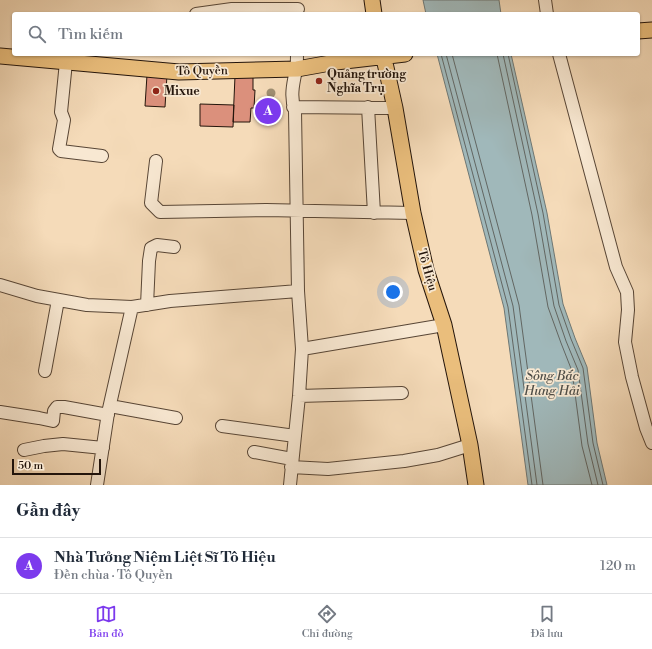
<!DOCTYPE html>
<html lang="vi">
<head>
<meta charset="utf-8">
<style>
  body { margin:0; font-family:"Libre Bodoni",serif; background:#f6f6f7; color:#1f2937 }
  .scale { position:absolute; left:12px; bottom:10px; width:89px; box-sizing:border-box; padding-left:4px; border:2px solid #24150b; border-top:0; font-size:11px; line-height:14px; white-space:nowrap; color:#24150b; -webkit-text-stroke:3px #f8e8d2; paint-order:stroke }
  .you { position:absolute; left:393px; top:292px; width:14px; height:14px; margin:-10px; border:3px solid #fff; border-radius:50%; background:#1a73e8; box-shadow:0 0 0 6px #1a73e833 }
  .badge { display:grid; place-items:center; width:26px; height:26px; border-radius:50%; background:#7c3aed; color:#fff; font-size:13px; font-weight:700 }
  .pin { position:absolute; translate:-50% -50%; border:2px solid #fff; box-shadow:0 1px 4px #0006 }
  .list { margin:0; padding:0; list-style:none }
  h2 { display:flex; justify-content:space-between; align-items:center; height:52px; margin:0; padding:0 16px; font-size:17px }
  h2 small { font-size:13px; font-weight:400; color:#747a83 }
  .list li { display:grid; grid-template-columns:26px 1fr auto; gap:12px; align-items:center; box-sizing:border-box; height:56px; padding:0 16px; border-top:1px solid #e0e1e3 }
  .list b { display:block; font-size:15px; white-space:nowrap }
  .list p { margin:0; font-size:13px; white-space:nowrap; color:#747a83 }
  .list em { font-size:13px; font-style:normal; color:#747a83 }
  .icon { flex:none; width:22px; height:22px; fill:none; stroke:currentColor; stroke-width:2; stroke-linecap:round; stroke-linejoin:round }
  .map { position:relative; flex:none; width:652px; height:485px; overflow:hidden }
  .search { position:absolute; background:#fff; box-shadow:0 1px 3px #0004; left:12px; right:12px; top:12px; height:44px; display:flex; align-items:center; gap:10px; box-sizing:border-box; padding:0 14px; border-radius:4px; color:#747a83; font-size:15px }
  .sheet { height:108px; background:#fff }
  nav { display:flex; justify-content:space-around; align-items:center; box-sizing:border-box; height:56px; border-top:1px solid #e0e1e3; background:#fff; font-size:11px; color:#747a83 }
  nav a { display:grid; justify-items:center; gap:2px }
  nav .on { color:#7c3aed }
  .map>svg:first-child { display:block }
  .water { fill:#a0b8ba; stroke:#6e7774 }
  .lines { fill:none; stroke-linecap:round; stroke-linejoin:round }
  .shore { stroke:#626662; stroke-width:1 }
  .building { fill:#db907c; stroke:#24150b }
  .minor-casing { stroke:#584636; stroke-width:14 }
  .major-casing { stroke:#24150b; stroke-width:17 }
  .minor { stroke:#f8e8d2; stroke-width:12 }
  .major { stroke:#eabe7c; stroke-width:15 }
  .tree { fill:#9f8f73 }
  .poi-dot { fill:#8f2418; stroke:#f8e8d2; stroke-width:1.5 }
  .labels { text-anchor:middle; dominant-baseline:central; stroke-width:3.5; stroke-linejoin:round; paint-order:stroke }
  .street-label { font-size:12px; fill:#24150b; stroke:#f8e8d2 }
  .poi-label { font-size:12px; font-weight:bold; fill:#24150b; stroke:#f8e8d2; text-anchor:start }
  .water-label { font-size:13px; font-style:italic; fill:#4f4e48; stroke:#f8e8d2 }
</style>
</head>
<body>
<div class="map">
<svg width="652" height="485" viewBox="0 0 652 485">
  <rect width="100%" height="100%" fill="#f5dbb9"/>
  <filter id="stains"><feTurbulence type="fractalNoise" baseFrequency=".005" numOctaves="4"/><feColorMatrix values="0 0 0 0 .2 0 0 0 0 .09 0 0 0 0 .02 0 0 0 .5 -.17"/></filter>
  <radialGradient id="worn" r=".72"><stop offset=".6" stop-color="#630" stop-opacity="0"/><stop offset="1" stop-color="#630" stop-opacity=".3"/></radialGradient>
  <path class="water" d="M423,0H499L501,14H426Z
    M437,54H511L547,213L563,304L575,338L587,367L597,443L607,485H528L504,308Z"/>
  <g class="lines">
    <path class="shore" d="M441,54L508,307L532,485
      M446,54L513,306L537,485
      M452,54L519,305L543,485
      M497,54L532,215L548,307L561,343L572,371L582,446L592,485
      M503,54L538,214L554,306L566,341L578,370L588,444L598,485
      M508,54L543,213L559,305L571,339L583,368L593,443L603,485"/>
  </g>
  <path class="building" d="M147,75H167L165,107L145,106Z
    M235,76H253V90H255L254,108H251L250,122H233Z
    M200,104L234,105L233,127L200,126Z"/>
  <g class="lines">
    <defs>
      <path id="minor" d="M545,0L547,14
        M196,14L232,9H298
        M559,54L616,267L627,292L628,310L625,342L632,377L646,428L652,443
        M66,62L61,112L64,120L59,149L61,151L102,156
        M293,107L395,108
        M368,107L374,213
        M156,161L151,203L160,212L266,210L413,213
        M0,285L37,296L87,305L132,307L170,301L298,291
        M147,305L149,261L151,248L157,245L174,247
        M302,349L444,325
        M45,371L58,300
        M299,396L402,393
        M110,406L176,418
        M0,412L39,418L53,421L54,411L57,407H64L108,415
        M222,426L295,436
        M24,450L44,446L63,444L103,448
        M254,452L292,459
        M291,467L328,469L404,461L438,455L470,445
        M97,485L108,413L132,307
        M290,485L299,396L302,349L298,291L295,111C290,97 293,84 296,70C297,65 297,59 297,54"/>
      <path id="major" d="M372,0L374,14
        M638,31L652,30
        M383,54L395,108L413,213L426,270L444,325L470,445L476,485
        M0,56L179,72L297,69L336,62L405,54"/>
    </defs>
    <use href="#minor" class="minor-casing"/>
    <use href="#major" class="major-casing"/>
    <use href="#minor" class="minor"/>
    <use href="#major" class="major"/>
  </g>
  <circle class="tree" cx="271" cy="93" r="4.5"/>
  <g class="poi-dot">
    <circle cx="319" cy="81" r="4"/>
    <circle cx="156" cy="91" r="4"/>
  </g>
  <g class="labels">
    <g class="street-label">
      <text transform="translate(202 71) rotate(-1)">Tô Quyền</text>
      <text transform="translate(427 270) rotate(74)">Tô Hiệu</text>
    </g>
    <g class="poi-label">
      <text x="327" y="74">Quảng trường<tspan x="327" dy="14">Nghĩa Trụ</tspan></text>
      <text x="164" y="91">Mixue</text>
    </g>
    <g class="water-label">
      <text x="552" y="376">Sông Bắc<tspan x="552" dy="15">Hưng Hải</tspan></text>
    </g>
  </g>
  <rect width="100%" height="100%" filter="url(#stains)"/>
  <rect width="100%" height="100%" fill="url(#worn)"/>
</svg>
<div class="scale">50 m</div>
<div class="you"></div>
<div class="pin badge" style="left:268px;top:111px">A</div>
<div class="search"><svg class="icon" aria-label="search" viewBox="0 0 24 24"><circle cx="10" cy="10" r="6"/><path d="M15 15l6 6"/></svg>Tìm kiếm</div>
</div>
<section class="sheet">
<h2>Gần đây<small></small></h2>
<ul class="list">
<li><span class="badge">A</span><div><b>Nhà Tưởng Niệm Liệt Sĩ Tô Hiệu</b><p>Đền chùa · Tô Quyền</p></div><em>120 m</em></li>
</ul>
</section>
<nav>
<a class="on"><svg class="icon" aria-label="map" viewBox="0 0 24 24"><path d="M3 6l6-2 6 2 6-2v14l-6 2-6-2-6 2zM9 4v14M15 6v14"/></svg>Bản đồ</a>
<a><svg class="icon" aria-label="directions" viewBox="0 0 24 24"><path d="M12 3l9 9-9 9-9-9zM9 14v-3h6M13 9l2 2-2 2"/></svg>Chỉ đường</a>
<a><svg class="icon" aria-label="saved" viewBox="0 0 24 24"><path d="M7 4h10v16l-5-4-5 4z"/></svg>Đã lưu</a>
</nav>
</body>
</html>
